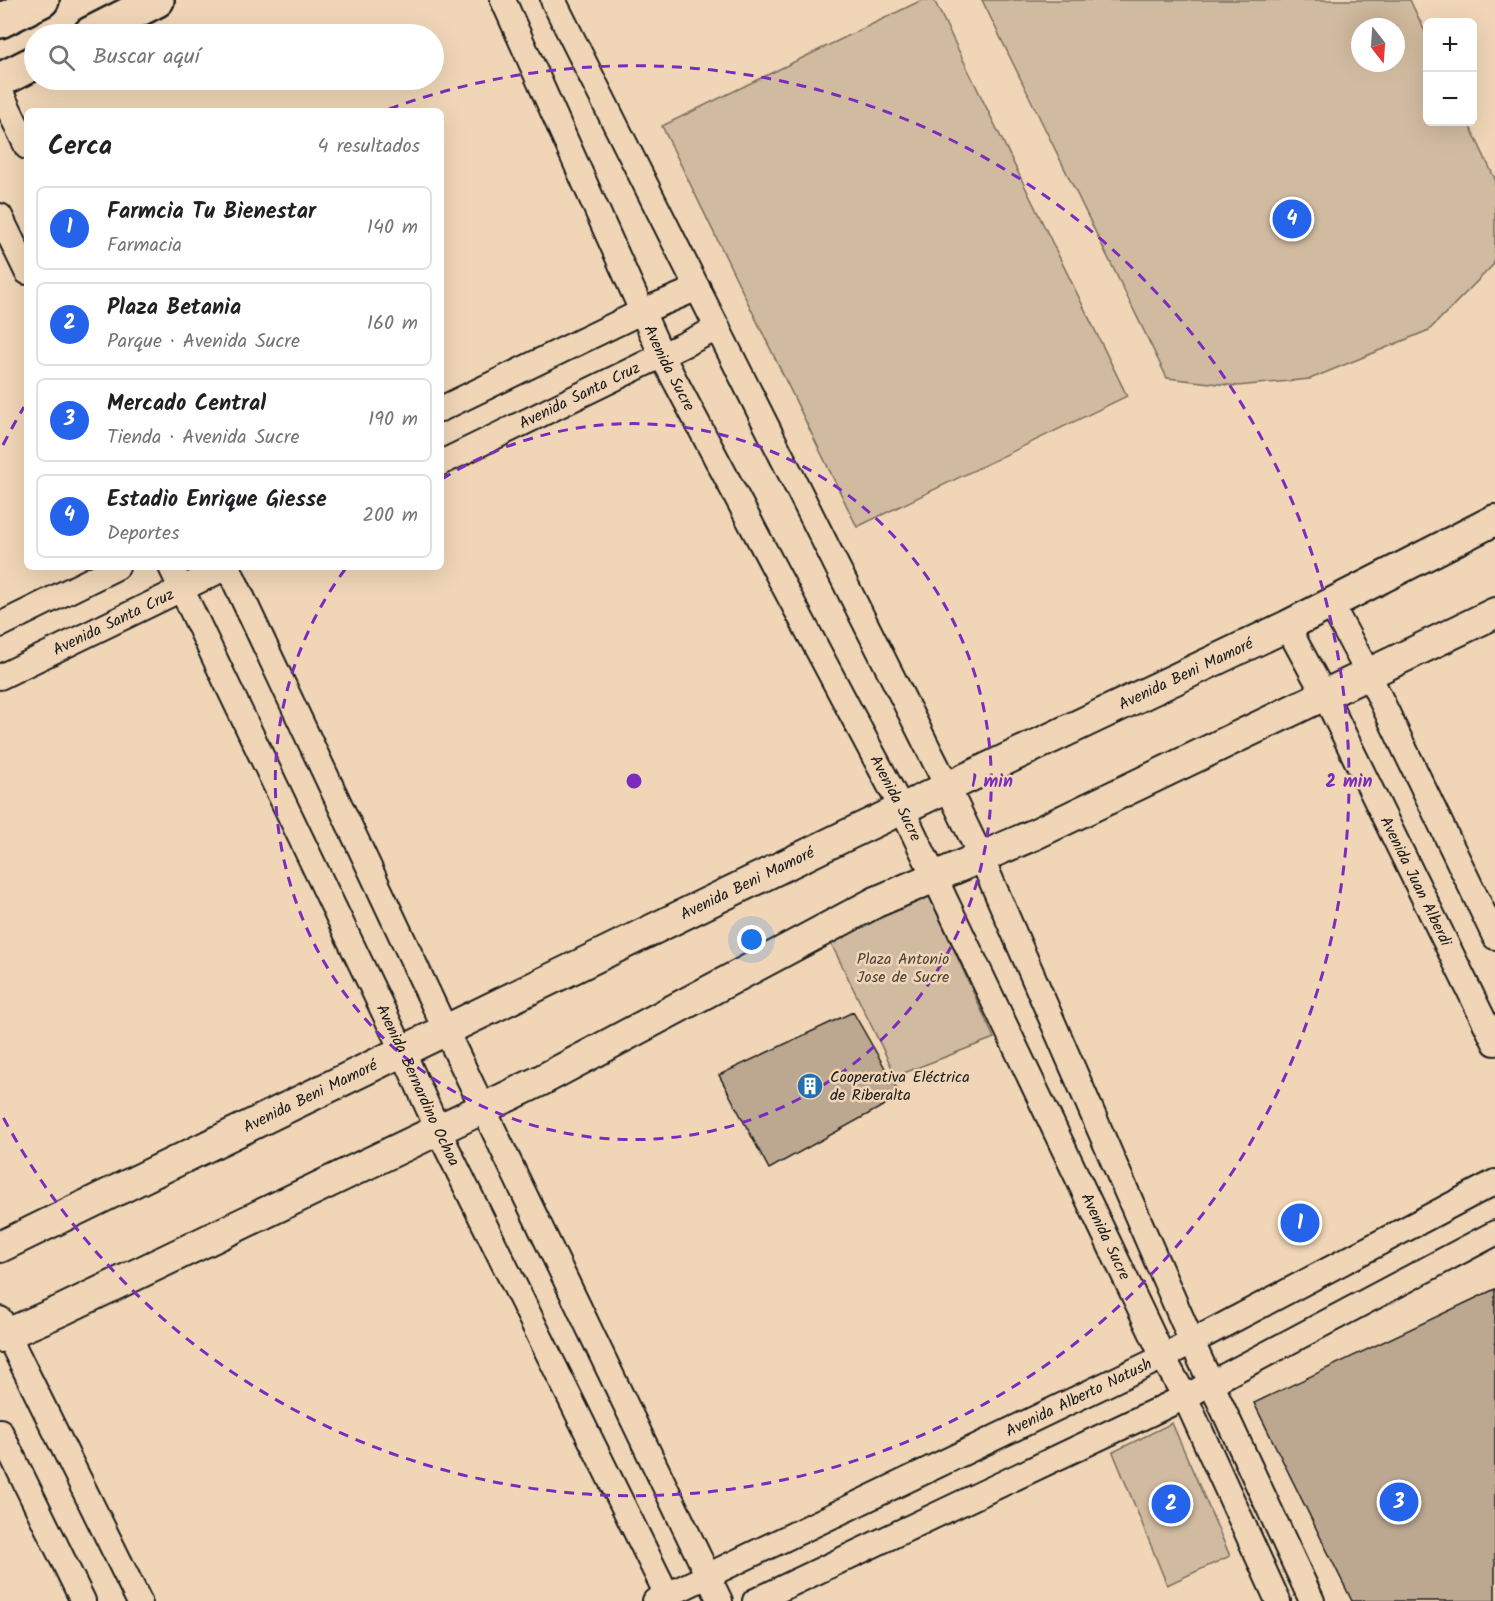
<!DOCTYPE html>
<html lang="es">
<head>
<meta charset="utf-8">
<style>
  body { margin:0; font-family:Kalam,sans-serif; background:#f2f2f2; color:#202124 }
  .controls { position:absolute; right:18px; top:18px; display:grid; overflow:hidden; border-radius:9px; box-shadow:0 6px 24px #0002 }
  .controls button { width:54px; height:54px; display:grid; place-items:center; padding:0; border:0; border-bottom:2px solid #e0e0e0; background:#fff; color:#202124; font:30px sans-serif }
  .compass { position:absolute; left:1351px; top:18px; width:54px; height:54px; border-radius:50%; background:#fff; box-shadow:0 6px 24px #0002; rotate:163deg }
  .you { position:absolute; left:752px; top:940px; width:21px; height:21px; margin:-15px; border:4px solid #fff; border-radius:50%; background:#1a73e8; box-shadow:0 0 0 9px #1a73e833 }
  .badge { display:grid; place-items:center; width:39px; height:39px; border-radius:50%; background:#2563eb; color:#fff; font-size:20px; font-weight:700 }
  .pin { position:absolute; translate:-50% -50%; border:3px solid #fff; box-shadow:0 2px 6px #0006 }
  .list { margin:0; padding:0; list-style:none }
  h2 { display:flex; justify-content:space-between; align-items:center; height:78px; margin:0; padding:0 24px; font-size:26px }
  h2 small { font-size:20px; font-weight:400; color:#757577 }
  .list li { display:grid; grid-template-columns:39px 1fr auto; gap:18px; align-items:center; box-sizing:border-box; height:84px; margin:0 12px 12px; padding:0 12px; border:2px solid #e0e0e0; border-radius:9px }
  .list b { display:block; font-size:22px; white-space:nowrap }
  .list p { margin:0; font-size:20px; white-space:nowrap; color:#757577 }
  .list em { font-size:20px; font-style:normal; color:#757577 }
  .icon { flex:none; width:33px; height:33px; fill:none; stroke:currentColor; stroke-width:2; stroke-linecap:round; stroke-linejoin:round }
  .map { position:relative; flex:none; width:1495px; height:1601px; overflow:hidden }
  .search { position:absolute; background:#fff; box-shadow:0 6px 24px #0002; left:24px; top:24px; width:420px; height:66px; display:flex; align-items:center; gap:15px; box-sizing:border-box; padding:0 21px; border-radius:33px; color:#757577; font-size:22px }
  .panel { position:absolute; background:#fff; box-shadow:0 6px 24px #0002; left:24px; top:108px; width:420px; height:462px; border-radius:9px }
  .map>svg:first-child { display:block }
  .green { fill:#d1bba0; stroke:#766c5e; stroke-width:1.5; fill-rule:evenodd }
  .building { fill:#bca891; stroke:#1c1c1c; stroke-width:1.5 }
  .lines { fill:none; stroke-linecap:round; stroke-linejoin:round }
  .minor-casing { stroke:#1c1c1c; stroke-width:28 }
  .tertiary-casing { stroke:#1c1c1c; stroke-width:34 }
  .secondary-casing { stroke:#1c1c1c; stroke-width:38 }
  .minor { stroke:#f0d6b7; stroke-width:24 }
  .tertiary { stroke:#f0d6b7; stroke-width:30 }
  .secondary { stroke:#f0d6b7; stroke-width:33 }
  .ring { fill:none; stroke:#7b2cbf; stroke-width:3; stroke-dasharray:10 8 }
  .labels { text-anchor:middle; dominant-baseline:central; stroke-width:5; stroke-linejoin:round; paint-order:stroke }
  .street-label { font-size:16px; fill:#1c1c1c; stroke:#f0d6b7 }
  .park-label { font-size:16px; fill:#49443d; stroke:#f0d6b7 }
  .poi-label { font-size:16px; fill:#1c1c1c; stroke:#f0d6b7; text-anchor:start }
  .centre { fill:#7b2cbf; stroke:#f0d6b7; stroke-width:3 }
  .ring-label { font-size:18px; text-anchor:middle; font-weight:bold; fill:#7b2cbf; stroke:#f0d6b7; stroke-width:5; stroke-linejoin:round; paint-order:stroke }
</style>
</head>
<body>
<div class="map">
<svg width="1495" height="1601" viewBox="0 0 1495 1601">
  <rect width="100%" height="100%" fill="#f0d6b7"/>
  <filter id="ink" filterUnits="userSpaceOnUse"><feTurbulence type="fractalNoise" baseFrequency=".0167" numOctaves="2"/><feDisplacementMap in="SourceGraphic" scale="12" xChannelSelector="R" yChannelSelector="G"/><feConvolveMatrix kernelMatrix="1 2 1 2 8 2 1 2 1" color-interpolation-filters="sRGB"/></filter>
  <g filter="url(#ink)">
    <path class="green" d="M922,0H934L1127,396L857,527L662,126Z
      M982,0H1410L1427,36L1428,122H1468L1495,179V258L1493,265L1429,330L1310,379L1237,386L1167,378ZM1360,27H1396V63H1360Z
      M929,895L994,1038L896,1076L830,941Z
      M1172,1423L1230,1556L1167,1585L1113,1452Z"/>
    <path class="building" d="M853,1012L901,1096L769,1169L719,1075Z
      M1495,1289V1601H1352L1254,1403Z"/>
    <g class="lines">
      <defs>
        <g id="minor">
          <path id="s1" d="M503,0L662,356L902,809L1163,1357L1185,1397L1278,1601"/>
          <path d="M553,0L948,788L981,857L1191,1340L1312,1601"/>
          <path d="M0,91L27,147"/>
          <path d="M0,216L27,272"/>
          <path d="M441,409L643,311L698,288"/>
          <path id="s2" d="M441,463L718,328"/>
          <path id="s3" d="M171,567L403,1052L438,1130L670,1601"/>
          <path d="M228,567L446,1031L720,1601"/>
          <path d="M1331,604L1369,675L1495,937"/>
          <path d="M0,625L117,567"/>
          <path id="s4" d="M1287,626L1325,696L1495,1043"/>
          <path id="s5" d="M0,677L227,567"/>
          <path d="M0,1319L139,1601"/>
          <path d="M0,1431L83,1601"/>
          <path id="s6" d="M655,1601L1163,1357L1495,1182"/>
          <path d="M755,1601L1185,1397L1495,1233"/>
        </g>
        <g id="tertiary">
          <path id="s7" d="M0,1247L849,834L1287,626L1495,520"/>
          <path d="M0,1337L60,1311L540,1081L876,902L1033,835L1495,613"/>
        </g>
        <path id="secondary" d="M0,21L42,0
          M90,34L157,0
          M0,80L34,63"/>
      </defs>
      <use href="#minor" class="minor-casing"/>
      <use href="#tertiary" class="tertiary-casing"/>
      <use href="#secondary" class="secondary-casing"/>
      <use href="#minor" class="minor"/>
      <use href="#tertiary" class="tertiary"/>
      <use href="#secondary" class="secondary"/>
    </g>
  </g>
  <g class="ring">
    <path d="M442 479A358 358 0 1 1 346 568"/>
    <path d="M3 445A715 715 0 0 1 24 407M389 109A715 715 0 1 1 3 1117"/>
  </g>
  <defs>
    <symbol id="building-disc" viewBox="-11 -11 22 22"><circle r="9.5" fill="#1f6fb2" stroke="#f0d6b7"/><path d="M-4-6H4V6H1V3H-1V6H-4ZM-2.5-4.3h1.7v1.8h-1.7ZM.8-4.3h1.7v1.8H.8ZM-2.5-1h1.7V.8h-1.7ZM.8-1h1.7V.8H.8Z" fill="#fff"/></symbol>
  </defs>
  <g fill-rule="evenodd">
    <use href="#building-disc" x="795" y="1071" width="30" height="30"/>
  </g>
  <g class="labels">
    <g class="street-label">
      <text stroke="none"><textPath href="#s1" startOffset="404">Avenida Sucre</textPath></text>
      <text stroke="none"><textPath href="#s2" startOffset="154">Avenida Santa Cruz</textPath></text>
      <text stroke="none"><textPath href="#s5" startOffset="126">Avenida Santa Cruz</textPath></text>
      <text stroke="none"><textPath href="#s7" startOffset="1317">Avenida Beni Mamoré</textPath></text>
      <text stroke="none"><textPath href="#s1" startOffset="890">Avenida Sucre</textPath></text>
      <text stroke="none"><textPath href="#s4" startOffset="286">Avenida Juan Alberdi</textPath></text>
      <text stroke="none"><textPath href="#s7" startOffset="831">Avenida Beni Mamoré</textPath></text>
      <text stroke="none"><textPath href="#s3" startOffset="574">Avenida Bernardino Ochoa</textPath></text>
      <text stroke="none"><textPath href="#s7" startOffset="345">Avenida Beni Mamoré</textPath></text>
      <text stroke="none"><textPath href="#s1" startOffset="1376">Avenida Sucre</textPath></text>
      <text stroke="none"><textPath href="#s6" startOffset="470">Avenida Alberto Natush</textPath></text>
    </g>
    <g class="park-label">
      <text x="903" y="959">Plaza Antonio<tspan x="903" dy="18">Jose de Sucre</tspan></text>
    </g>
    <g class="poi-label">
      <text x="830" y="1077">Cooperativa Eléctrica<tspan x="830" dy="18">de Riberalta</tspan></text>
    </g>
  </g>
  <circle cx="634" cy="781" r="9" class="centre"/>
  <g class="ring-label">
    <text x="992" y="787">1 min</text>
    <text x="1349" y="787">2 min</text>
  </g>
</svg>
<div class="controls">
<button>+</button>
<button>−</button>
</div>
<svg class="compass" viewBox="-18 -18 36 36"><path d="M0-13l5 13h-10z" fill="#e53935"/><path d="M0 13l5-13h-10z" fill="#757577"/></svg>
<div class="you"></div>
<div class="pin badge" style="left:1300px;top:1223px">1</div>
<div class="pin badge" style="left:1171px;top:1504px">2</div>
<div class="pin badge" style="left:1399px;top:1502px">3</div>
<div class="pin badge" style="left:1292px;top:219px">4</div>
<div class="search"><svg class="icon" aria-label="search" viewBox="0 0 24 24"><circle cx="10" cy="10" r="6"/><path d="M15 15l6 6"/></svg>Buscar aquí</div>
<section class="panel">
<h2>Cerca<small>4 resultados</small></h2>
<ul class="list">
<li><span class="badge">1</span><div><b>Farmcia Tu Bienestar</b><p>Farmacia</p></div><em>140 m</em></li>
<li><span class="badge">2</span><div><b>Plaza Betania</b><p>Parque · Avenida Sucre</p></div><em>160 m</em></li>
<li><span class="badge">3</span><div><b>Mercado Central</b><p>Tienda · Avenida Sucre</p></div><em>190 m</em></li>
<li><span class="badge">4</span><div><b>Estadio Enrique Giesse</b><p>Deportes</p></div><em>200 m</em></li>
</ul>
</section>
</div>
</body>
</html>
